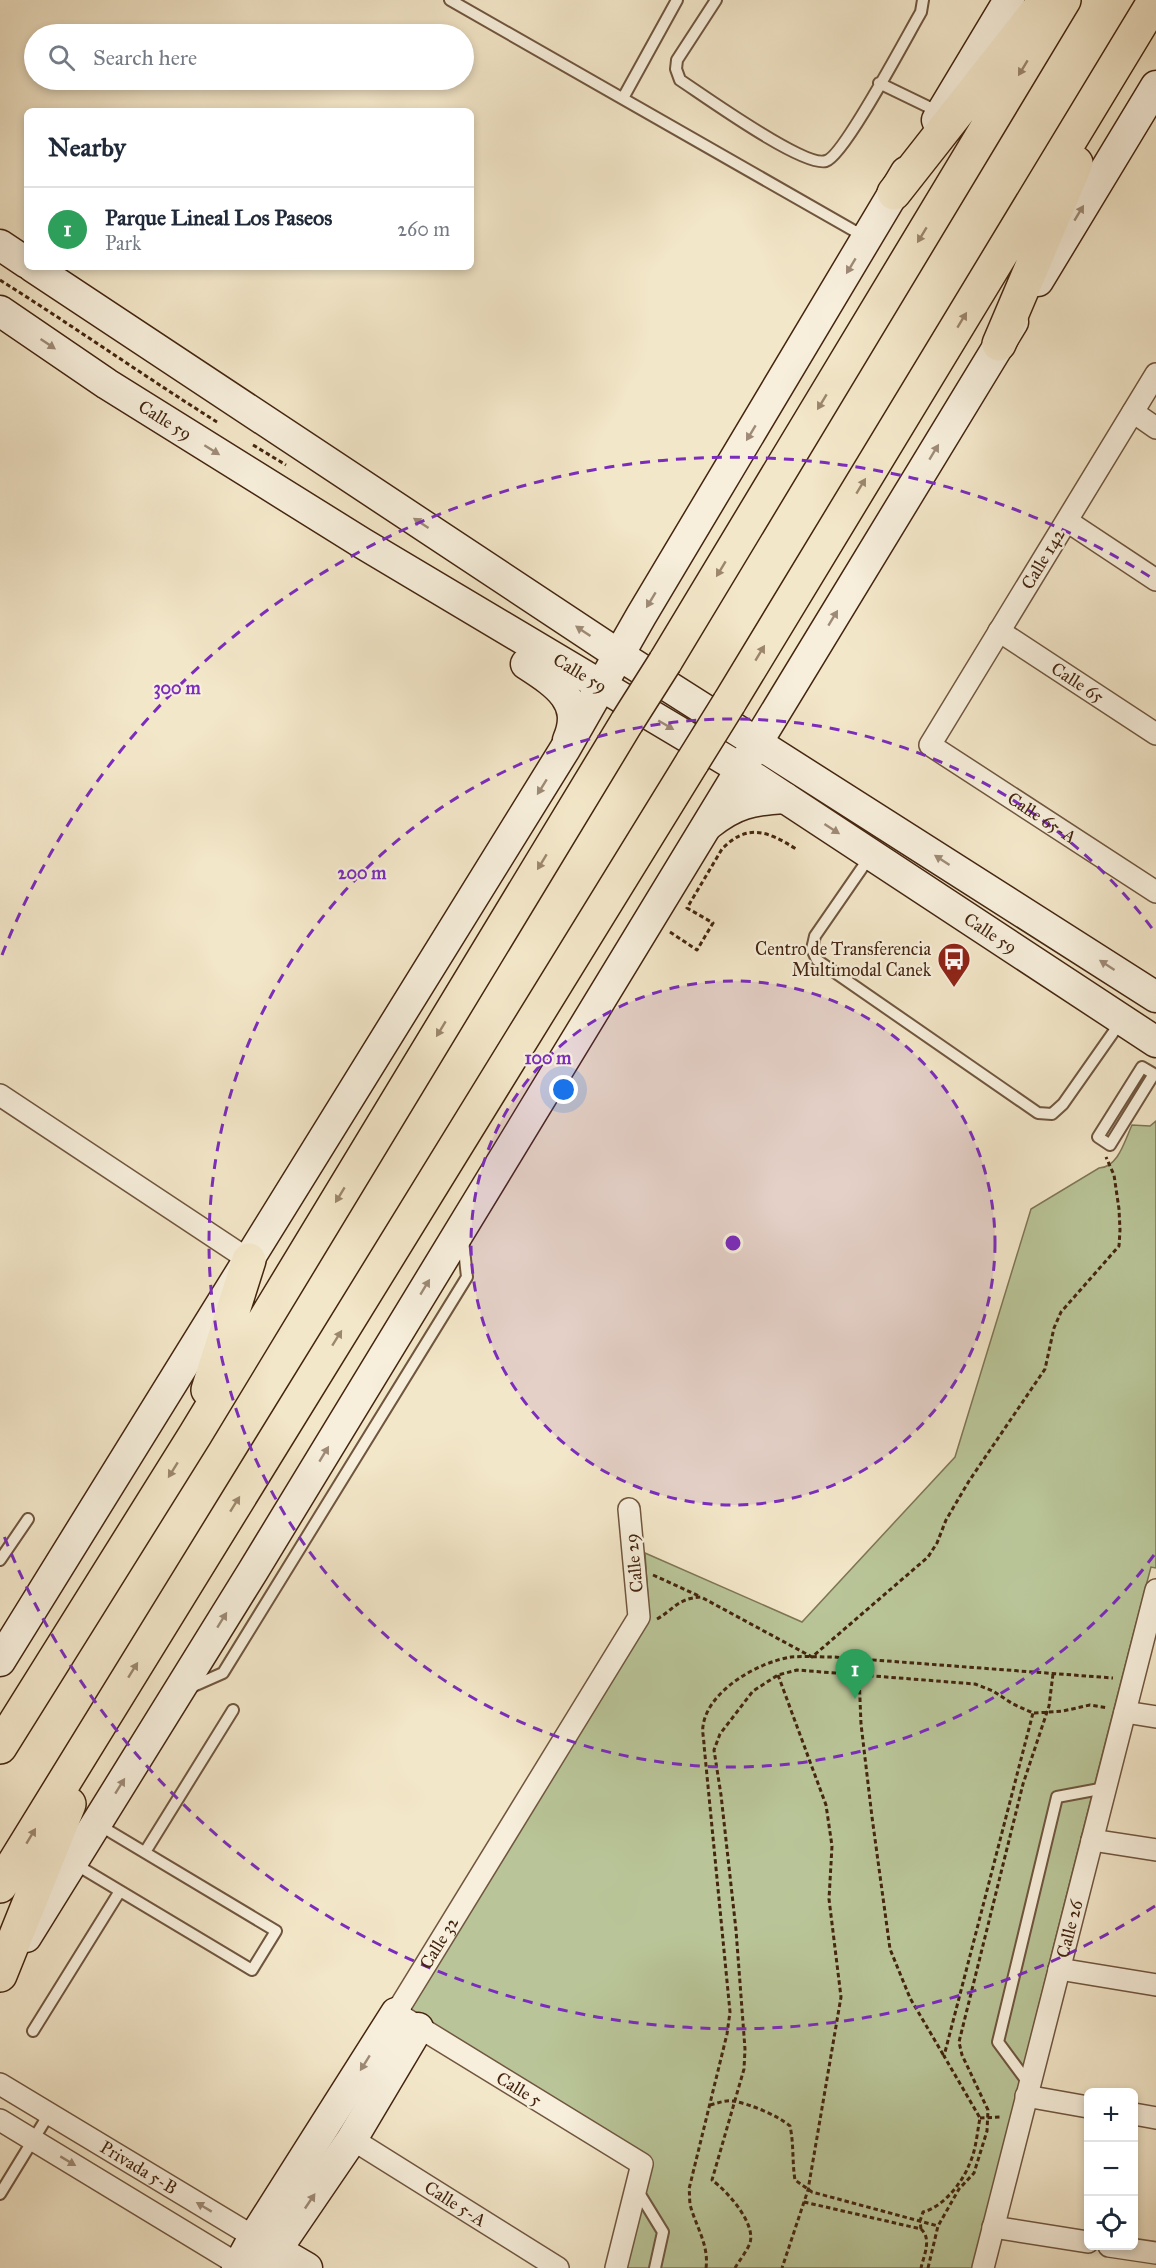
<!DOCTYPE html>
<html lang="en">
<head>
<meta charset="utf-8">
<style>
  body { margin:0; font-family:"IM FELL Great Primer",serif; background:#f6f6f7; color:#1f2937 }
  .controls { position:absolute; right:18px; bottom:18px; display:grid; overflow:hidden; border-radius:9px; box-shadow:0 3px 9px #0003 }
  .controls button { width:54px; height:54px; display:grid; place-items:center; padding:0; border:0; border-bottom:2px solid #e0e1e3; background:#fff; color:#1f2937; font:30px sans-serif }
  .you { position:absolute; left:564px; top:1090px; width:21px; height:21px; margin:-15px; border:4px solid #fff; border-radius:50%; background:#1a73e8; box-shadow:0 0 0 9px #1a73e833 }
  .badge { display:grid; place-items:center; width:39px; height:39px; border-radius:50%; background:#7c3aed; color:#fff; font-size:20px; font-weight:700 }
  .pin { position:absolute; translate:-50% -50px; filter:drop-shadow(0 2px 3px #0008) }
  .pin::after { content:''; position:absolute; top:32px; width:21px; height:18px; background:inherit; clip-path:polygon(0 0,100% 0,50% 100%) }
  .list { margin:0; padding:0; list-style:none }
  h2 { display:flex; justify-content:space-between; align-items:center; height:78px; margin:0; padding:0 24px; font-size:26px }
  h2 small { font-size:20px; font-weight:400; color:#747a83 }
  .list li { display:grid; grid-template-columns:39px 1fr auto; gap:18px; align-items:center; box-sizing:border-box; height:84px; padding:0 24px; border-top:2px solid #e0e1e3 }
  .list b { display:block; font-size:22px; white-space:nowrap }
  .list p { margin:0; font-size:20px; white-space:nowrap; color:#747a83 }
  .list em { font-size:20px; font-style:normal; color:#747a83 }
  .icon { flex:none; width:33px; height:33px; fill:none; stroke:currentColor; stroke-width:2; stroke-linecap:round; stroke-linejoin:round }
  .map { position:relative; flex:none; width:1156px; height:2268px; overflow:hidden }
  .search { position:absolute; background:#fff; box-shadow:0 3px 9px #0003; left:24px; top:24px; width:450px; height:66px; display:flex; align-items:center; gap:15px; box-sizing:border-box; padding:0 21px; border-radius:33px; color:#747a83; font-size:22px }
  .panel { position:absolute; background:#fff; box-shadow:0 3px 9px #0003; left:24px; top:108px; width:450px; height:162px; border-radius:9px }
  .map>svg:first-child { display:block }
  .green { fill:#b9c598; stroke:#7e7554; stroke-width:1.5 }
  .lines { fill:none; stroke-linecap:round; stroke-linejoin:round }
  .lane-casing { stroke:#70563e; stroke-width:14 }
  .street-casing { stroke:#70563e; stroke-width:24 }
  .secondary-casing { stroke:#44250f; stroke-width:33 }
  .highway-casing { stroke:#44250f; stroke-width:36 }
  .path { stroke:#44250f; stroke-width:3; stroke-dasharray:4.5 3; stroke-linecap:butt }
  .lane { stroke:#f7efdc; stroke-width:10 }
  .street { stroke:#f7efdc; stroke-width:21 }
  .secondary { stroke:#f7efdc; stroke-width:30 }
  .highway { stroke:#f3e7c9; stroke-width:33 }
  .highway-bridge-casing { stroke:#44250f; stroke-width:36; stroke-linecap:butt }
  .highway-bridge { stroke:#f3e7c9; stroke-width:33 }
  .oneway { fill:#9c866c }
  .oneway2 { fill:#9e8a76 }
  .ring { fill:none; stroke:#7b2cbf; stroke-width:3; stroke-dasharray:10 8 }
  .labels { text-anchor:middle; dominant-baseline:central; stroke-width:4.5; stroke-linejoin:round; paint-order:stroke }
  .street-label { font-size:18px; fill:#44250f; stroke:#f7efdc }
  .poi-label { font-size:18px; fill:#44250f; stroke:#f7efdc; text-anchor:end }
  .centre { fill:#7b2cbf; stroke:#f7efdc; stroke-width:3 }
  .ring-label { font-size:18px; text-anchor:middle; font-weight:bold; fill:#7b2cbf; stroke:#f7efdc; stroke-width:4.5; stroke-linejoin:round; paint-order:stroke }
</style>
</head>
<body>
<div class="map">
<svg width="1156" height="2268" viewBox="0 0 1156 2268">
  <rect width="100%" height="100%" fill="#f3e7c9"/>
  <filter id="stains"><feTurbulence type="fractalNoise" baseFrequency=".00333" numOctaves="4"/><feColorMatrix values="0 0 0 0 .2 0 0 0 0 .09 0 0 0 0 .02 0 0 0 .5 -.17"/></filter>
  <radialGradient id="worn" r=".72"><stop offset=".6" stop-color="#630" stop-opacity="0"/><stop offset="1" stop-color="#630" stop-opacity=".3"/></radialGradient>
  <path class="green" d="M1156,1121V1568L1151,1567C1089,1800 1032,2034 973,2268H623L651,2158L396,2013L649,1614L645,1553L802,1622L955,1457L1031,1209L1099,1168C1118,1168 1125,1140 1132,1125L1150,1126Z"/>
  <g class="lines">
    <defs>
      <path id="lane" d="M450,0L865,237
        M716,0L677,60L676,69L680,80C703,95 804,168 826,161C844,156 907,36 921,12L923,0
        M879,83L941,113
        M623,98L677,0
        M871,855L815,936L812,949L817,960L1038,1113L1052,1114L1063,1104L1122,1020
        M1142,1067L1154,1074L1110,1145L1098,1137Z
        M0,1560L28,1519
        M189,1688L223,1673L467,1277L463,1240
        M145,1852L233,1710
        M75,1864L252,1970L276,1931L99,1825
        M33,2031L120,1891
        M1029,2084L998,2042L1057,1797L1105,1788
        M636,2188L663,2232L655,2268
        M0,2194L49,2114"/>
      <g id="street">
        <path id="s1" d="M1156,374L930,745L1156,892"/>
        <path d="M1133,412L1156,428"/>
        <path d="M1067,521L1156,580"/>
        <path id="s2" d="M999,631L1156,734"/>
        <path d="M0,1095L249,1260"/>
        <path d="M1125,1712L1156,1717"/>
        <path d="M1092,1840L1156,1850"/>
        <path d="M1059,1969L1156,1985"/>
        <path id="s3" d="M0,2084L254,2237"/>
        <path d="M1026,2096L1088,2107"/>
        <path d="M1134,2114L1156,2118"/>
        <path d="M0,2120L239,2265"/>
        <path id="s4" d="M352,2139L558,2268"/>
        <path d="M993,2227L1088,2242"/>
        <path d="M1109,2246L1156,2253"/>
        <path id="s5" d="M616,2268L642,2164L396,2013L639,1617L629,1509"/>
        <path id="s6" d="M983,2268L1156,1590"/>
      </g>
      <g id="secondary">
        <path d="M937,120L1009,0"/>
        <path d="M0,245L27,263"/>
        <path d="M33,267L619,655L1156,997"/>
        <path d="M1038,281L1156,86"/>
        <path id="s7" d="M0,311L107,384L362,543L741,769L1156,1042"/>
        <path d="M526,664C555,683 585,701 568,740"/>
        <path d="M709,824C735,803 752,800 785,798"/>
        <path d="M0,1661L565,749L641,616L906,172"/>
        <path d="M26,1937L253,1571L1013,322"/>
        <path d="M259,2240L307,2268"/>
        <path d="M237,2268L254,2237L396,2013"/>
        <path d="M267,2268L277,2249L352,2139L418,2028"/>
      </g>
      <path id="highway" d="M894,193L1037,11
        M999,344L1076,163
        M665,662L1064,0
        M729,703L1155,0
        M208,1390L249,1260
        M0,1747L195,1435L627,722
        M0,1886L693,761
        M0,1975L69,1804"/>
    </defs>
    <use href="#lane" class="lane-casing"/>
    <use href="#street" class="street-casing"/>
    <use href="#secondary" class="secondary-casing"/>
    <use href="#highway" class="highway-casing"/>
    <path class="path" d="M0,280C73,326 144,376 217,422
      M253,445L286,465
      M670,932L697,950L713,923L687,908L722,849C747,823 768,831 796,849
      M653,1575L699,1596
      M657,1619C673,1610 678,1598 701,1597L812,1657L928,1557L937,1543L946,1520L969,1481L1045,1369L1054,1328L1061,1312L1119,1246L1120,1230L1119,1209L1114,1175L1106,1157
      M778,1675L826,1805L832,1846L829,1899L841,1997L808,2190L782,2268
      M859,1675L861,1724L872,1817L890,1949L910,1998L944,2056
      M710,2105C718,2103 725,2100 733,2101C750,2104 777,2115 790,2126C794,2144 792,2162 795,2180L812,2192L938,2226
      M980,2118L1002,2117
      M804,2202L921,2229C932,2239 924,2255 921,2268
      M921,2229L920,2221L923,2212C943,2207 962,2183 969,2165C976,2151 977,2133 980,2118L944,2056L1033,1713
      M706,2268C709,2246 697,2228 691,2208C689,2202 690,2195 689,2189L727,2034L730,2012L704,1745C704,1739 702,1732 703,1726C708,1690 759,1662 791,1657C805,1656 820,1657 834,1657L1113,1678
      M735,2268C739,2261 747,2251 750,2243C756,2223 727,2191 712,2180L744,2069L745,2049L736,1930L721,1795L714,1750L720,1734L753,1691L778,1675L797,1670L975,1684L993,1691L1013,1704L1033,1713L1063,1711L1090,1705L1108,1708
      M928,2268L938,2226L959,2189L974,2173L987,2131L988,2110L962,2055L959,2042L1023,1784L1049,1706L1053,1674"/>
    <use href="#lane" class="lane"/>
    <use href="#street" class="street"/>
    <use href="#secondary" class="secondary"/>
    <use href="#highway" class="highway"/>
    <defs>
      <path id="highway-bridge" d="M627,722L665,662
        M693,761L729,703"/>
    </defs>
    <use href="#highway-bridge" class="highway-bridge-casing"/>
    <use href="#highway-bridge" class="highway-bridge"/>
  </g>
  <defs><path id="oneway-solid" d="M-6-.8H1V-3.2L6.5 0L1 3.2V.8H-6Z" transform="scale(1.5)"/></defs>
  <g class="oneway">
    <use href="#oneway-solid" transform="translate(1023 68) rotate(121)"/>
    <use href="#oneway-solid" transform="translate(922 235) rotate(121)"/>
    <use href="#oneway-solid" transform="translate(962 320) rotate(-59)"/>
    <use href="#oneway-solid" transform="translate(822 402) rotate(121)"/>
    <use href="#oneway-solid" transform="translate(861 486) rotate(-59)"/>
    <use href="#oneway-solid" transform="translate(721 569) rotate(121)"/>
    <use href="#oneway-solid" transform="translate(760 653) rotate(-59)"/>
    <use href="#oneway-solid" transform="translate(542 862) rotate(121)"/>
    <use href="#oneway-solid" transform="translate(441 1029) rotate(121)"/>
    <use href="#oneway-solid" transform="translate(340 1195) rotate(121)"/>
    <use href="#oneway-solid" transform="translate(337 1338) rotate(-58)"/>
    <use href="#oneway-solid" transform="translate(173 1470) rotate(122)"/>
    <use href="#oneway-solid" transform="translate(235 1504) rotate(-58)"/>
    <use href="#oneway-solid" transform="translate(133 1670) rotate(-58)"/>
    <use href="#oneway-solid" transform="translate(31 1836) rotate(-59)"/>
  </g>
  <g class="oneway2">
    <use href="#oneway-solid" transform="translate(1079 213) rotate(-59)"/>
    <use href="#oneway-solid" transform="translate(851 266) rotate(121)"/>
    <use href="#oneway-solid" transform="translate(48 344) rotate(34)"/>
    <use href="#oneway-solid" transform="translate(751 433) rotate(121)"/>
    <use href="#oneway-solid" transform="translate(212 450) rotate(32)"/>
    <use href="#oneway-solid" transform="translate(934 452) rotate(-59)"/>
    <use href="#oneway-solid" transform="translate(421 523) rotate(-147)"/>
    <use href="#oneway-solid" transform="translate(651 600) rotate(121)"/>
    <use href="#oneway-solid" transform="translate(833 618) rotate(-59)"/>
    <use href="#oneway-solid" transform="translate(583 631) rotate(-146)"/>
    <use href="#oneway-solid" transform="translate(666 725) rotate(30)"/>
    <use href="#oneway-solid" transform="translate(542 787) rotate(122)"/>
    <use href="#oneway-solid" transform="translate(832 829) rotate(33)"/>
    <use href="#oneway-solid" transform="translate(942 860) rotate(-147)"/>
    <use href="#oneway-solid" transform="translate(1107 965) rotate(-147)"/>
    <use href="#oneway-solid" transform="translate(425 1287) rotate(-59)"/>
    <use href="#oneway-solid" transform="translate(324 1454) rotate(-59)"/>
    <use href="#oneway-solid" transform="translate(222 1620) rotate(-58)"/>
    <use href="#oneway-solid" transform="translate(120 1786) rotate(-58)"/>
    <use href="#oneway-solid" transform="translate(365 2063) rotate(122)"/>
    <use href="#oneway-solid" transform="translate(68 2161) rotate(31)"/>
    <use href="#oneway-solid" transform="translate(310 2201) rotate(-56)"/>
    <use href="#oneway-solid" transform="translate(204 2207) rotate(-149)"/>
  </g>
  <circle cx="733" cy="1243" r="262" fill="#7b2cbf" fill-opacity=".12"/>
  <g class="ring">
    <circle cx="733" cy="1243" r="262"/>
    <path d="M1154 1555A524 524 0 1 1 1154 931"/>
    <path d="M1155 1906A786 786 0 0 1 2 1531M2 955A786 786 0 0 1 1155 580"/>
  </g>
  <defs>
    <symbol id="bus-pin" viewBox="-11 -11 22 30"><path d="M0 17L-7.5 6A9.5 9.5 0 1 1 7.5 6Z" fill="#8f2418" stroke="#f7efdc"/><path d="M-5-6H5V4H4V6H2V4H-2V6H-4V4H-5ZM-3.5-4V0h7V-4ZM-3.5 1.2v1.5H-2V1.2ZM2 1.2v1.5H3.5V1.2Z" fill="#fff"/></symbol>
  </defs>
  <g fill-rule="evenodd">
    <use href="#bus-pin" x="935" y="940" width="38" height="52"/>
  </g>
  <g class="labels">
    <g class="street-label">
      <text stroke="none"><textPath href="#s7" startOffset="198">Calle 59</textPath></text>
      <text transform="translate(1043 559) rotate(-59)">Calle 142</text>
      <text stroke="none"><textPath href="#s7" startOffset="684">Calle 59</textPath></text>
      <text stroke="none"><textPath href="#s2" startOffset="94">Calle 65</textPath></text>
      <text stroke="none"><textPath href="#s1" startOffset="568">Calle 65-A</textPath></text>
      <text stroke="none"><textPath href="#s7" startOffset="1170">Calle 59</textPath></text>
      <text transform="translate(634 1563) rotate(-96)">Calle 29</text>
      <text stroke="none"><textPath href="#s6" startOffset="350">Calle 26</textPath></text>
      <text stroke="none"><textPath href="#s5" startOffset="478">Calle 32</textPath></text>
      <text transform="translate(519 2089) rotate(31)">Calle 5</text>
      <text stroke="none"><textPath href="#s3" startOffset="162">Privada 5-B</textPath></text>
      <text stroke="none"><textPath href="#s4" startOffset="122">Calle 5-A</textPath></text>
    </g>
    <g class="poi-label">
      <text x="931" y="949">Centro de Transferencia<tspan x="931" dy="21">Multimodal Canek</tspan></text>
    </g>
  </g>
  <circle cx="733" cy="1243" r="9" class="centre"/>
  <g class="ring-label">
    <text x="177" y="694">300 m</text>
    <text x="362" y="879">200 m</text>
    <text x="548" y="1064">100 m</text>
  </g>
  <rect width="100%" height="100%" filter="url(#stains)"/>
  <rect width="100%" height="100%" fill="url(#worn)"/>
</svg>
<div class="controls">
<button>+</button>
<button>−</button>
<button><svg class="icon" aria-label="locate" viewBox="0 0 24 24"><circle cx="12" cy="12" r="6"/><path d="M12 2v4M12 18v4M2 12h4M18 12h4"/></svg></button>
</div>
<div class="you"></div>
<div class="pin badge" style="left:855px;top:1699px;background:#2e9e5b">1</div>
<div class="search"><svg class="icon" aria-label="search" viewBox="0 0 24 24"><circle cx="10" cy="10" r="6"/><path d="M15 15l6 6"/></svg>Search here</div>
<section class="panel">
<h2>Nearby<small></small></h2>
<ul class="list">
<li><span class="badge" style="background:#2e9e5b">1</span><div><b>Parque Lineal Los Paseos</b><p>Park</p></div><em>260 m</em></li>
</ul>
</section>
</div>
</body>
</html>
